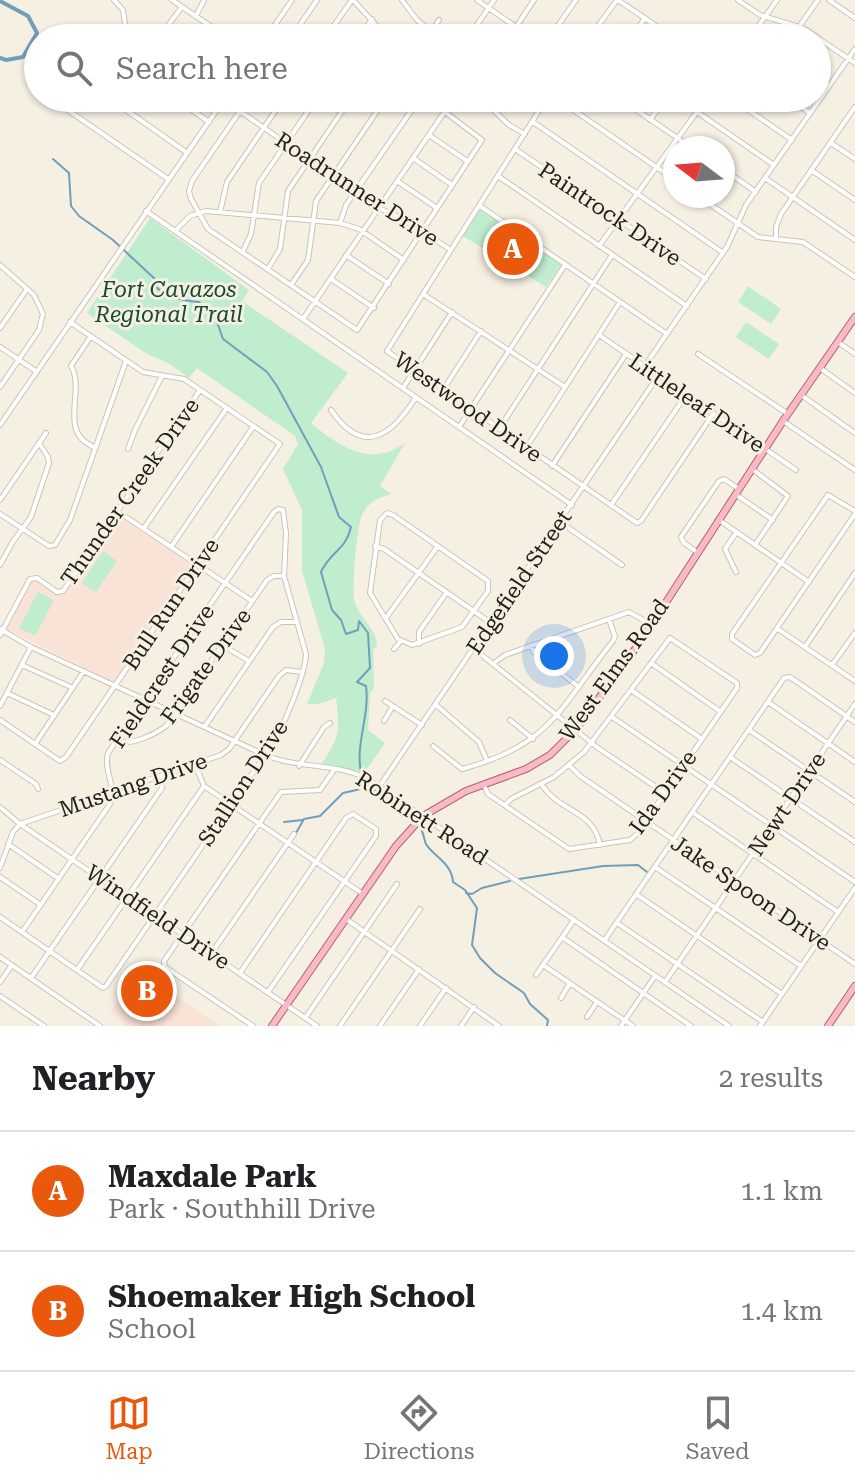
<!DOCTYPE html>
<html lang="en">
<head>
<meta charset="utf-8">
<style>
  body { margin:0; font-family:"Roboto Serif",serif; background:#f2f2f2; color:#202124 }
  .compass { position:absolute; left:663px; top:136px; width:72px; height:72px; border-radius:50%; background:#fff; box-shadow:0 2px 6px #0004; rotate:286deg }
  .you { position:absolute; left:554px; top:656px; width:28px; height:28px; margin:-20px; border:6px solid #fff; border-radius:50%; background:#1a73e8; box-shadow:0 0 0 12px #1a73e833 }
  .badge { display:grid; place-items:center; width:52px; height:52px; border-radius:50%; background:#ea580c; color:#fff; font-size:26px; font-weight:700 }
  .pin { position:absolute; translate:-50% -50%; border:4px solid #fff; box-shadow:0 2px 8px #0006 }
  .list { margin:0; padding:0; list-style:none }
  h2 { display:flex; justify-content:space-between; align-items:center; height:104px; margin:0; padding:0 32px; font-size:34px }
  h2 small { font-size:26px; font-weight:400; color:#757577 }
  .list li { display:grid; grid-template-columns:52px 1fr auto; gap:24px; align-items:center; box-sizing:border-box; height:120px; padding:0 32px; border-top:2px solid #e0e0e0 }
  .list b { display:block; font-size:30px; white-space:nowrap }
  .list p { margin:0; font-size:26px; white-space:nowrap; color:#757577 }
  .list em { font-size:26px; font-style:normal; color:#757577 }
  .icon { flex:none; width:44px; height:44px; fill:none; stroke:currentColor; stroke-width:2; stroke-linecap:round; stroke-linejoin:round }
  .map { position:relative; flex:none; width:855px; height:1026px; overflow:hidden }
  .search { position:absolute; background:#fff; box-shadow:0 2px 6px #0004; left:24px; right:24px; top:24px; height:88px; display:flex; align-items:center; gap:20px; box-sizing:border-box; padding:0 28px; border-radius:44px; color:#757577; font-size:30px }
  .sheet { height:344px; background:#fff }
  nav { display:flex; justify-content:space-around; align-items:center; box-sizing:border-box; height:112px; border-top:2px solid #e0e0e0; background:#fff; font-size:22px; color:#757577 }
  nav a { display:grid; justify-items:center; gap:4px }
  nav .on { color:#ea580c }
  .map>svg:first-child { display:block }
  .education { fill:#f9e2d6 }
  .green { fill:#bfedcd }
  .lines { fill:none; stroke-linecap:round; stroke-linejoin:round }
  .stream { stroke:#6f9fbd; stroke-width:2 }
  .canal { stroke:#6f9fbd; stroke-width:4 }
  .minor-casing { stroke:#cac4b7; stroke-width:6 }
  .major-casing { stroke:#ad6672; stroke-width:8 }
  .minor { stroke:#fff; stroke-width:4 }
  .major { stroke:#fab9c6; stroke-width:6 }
  .labels { text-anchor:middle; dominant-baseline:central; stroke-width:6; stroke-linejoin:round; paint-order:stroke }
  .street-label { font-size:22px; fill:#24211c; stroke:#f6f0e3 }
  .park-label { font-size:22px; font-style:italic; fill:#144c2d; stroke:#f6f0e3 }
</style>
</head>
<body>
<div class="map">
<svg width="855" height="1026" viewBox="0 0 855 1026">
  <rect width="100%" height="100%" fill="#f6f0e3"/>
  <path class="education" d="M117,516L194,566L114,682L6,629L31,581L35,580L57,595L64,594Z
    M138,971L220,1026H122L124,1022L110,1012Z"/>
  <path class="green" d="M480,209L562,263L546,287L463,236Z
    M150,218L249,290L242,301L348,373L311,423C339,446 370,468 405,443L380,486L391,494C378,498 368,502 362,515C357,526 351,592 355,603C361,619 377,629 377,647L373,649L374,688L370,693L368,730L385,743L365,772L321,765C340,736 340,732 336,698L319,704H307L324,663L325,649L302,571V510L283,469L298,444L295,436L197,368L189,378L168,363L147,354L87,313Z
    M748,286L781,309L771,324L738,302Z
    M746,322L779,344L769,359L736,337Z
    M103,551L117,561L96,592L82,583Z
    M38,592L54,600L35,636L19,628Z"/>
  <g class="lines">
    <path class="stream" d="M53,159L69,173L71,206L79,216L113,240L156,280L155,286C167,298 183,301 199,302L215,317
      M216,319L223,339L267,372L277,386L321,467L339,517L351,527C346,550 330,552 321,572L332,610L341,620L346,634L358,630L359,621L368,633L370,668L357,682L366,686C370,715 355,745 361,772
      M366,784L413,819
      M284,822L302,820
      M419,825C424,832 423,837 426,844C433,856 452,863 453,882L465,890L477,908L472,945L480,958L495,973L524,993L530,1004L548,1020L547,1026
      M296,833L304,819L320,816L343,793L365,788L366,784L362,779
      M519,879L603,866L638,865L647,872
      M466,893L472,894L482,888L510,881"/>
    <path class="canal" d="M0,1L28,16L37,33L23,57L6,60L0,58"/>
    <defs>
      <path id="minor" d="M114,0L123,10L127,38
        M172,0L228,38
        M353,0L388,38
        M402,0L417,20L440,38
        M477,0L532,38
        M618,0L674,38
        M738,0L760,15L803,28L855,63
        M829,0L855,18
        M196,16L204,0
        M516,27L534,0
        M166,28L182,7
        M431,32L439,20
        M206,38L213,27
        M266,38L292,0
        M291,38L317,0
        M325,38L352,0
        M359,38L372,19
        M468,38L494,0
        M549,38L576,0
        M589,38L617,0
        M631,38L645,18
        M750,38L777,0
        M791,38L818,0
        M817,77L829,86
        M60,98L59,104L168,179
        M109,98L186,152
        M175,98L209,122
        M249,98L192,181L189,191L191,199L208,229L357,330L482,140L445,112
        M481,98L509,125L525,134
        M547,98L387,351L637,523L641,521L713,414
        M556,98L675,180
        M619,98L692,148
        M731,98L792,140
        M788,98L810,113
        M224,100L379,208L403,219L451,250
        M697,112L774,165
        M650,120L666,98
        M533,122L722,252
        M429,135L467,161
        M831,143L855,159
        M515,149L706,279
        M413,158L452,185
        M723,169L756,192
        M811,170L855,200
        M498,176L687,306
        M765,178L855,240
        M397,181L437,208
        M698,196L758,237L803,242L855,277
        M480,206L667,334
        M146,211L572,505
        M220,212L227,182L284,98
        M340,223L346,205L420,98
        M175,231L190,216L206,211L340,223L359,229L404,260
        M776,239V227L781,214L855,107
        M599,246L707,98
        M243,251L251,234L259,183L317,98
        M346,255L389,284
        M0,265L34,295L43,314L39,330L0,387
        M268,269L280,249L288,191L351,98
        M331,279L374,308
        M291,285L308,260L316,201L386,98
        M423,294L565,387
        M303,319L454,98
        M0,328L27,289
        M599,335L796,470
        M91,336L71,366C86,391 57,432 94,447
        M838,342L855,354
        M0,347L37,372
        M698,354L788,414
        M644,367L727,247L746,205L855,49
        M820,368L855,393
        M403,388L452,312
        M443,390L481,331
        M801,395L855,433
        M331,410C363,457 392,436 416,397
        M783,421L855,470
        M0,425L225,98
        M459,427L565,265
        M499,429L612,255
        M526,448L620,302
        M128,449L135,430L162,376
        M552,466L626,354
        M752,469L788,496L755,545
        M735,494L773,520
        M0,500L46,433
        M611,505L686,395
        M117,511L252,601
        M855,511L828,495L732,634V639L755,655L760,653L855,514
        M387,513L393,515L488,581V591L462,627L412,645L398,639L370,593L380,520Z
        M0,514L49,546L55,545L70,520L126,361
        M719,520L809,582
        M560,522L622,565
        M144,528L227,408
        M375,546L384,549L491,623
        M171,547L253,427
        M697,552L684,543L681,537L719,481L724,479L739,489
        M0,565L12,543L31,517L49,463L48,457L39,443
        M736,572L725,549L736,533
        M386,618L438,546
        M0,629L31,647L265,755C300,769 337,763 368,779L729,1026
        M778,629L855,681
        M0,635L30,579L37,578L57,592L63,591L200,390
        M419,644V632L447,592
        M222,645L249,661
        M531,646L534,652L579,687
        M805,647L855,573
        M473,648L598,748L665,793
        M394,649L400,642
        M494,663L505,655L629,612L652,625
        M651,663L721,712
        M22,665L73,688
        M832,665L855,633
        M631,690L702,739
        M7,693L54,715
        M385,701L422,725
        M768,702L855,762
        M436,705L479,742L487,761
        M0,706L31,647
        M612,717L855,882
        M0,720L60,761L66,757L280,444L184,379L143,372L70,322
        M510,720L533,739
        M384,721L393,706
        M205,726L273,627L281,622H296
        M749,730L855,802
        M117,741C131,746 154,735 166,726L267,580L274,576H284
        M35,744L84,671
        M433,746L462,769C552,745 560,707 613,641L615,637L609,619
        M730,757L855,842
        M0,760L36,784L38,789
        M195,764L204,786L363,894
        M299,766L324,727L330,723
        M570,766L580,776L855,964
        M484,785L488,794L569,849L630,840L637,834L737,688V683L670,638L584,752L554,777L511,799L505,805
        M542,785C559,812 594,810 600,845
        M379,787L658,376
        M0,807L20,824L317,1026
        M692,812L838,912
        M8,844L59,879
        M655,867L801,966
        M0,868L13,832L20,824L221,755L229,749L279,676L286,670L302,672
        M0,877L41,905
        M636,894L782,994
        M0,917L103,988L106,986L276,739C286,719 305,675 306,654L284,576L286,533L283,510L278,509L274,512L108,753C103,771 117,786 110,804L22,932
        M346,919L499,1026
        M617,923L763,1022
        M562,937L691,1026
        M604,941L784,678L790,677L855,722
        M211,954L294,834
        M0,957L100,1026
        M543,965L633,1026
        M77,970L204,786
        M240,973L346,818L353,814L376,829V836L268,992
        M536,975L574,920
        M31,978L162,788V775
        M0,982L12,965
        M665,982L855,704
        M0,996L44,1026
        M561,998L570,983
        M306,1017L397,884
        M587,1017L597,1002
        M253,1026L165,967L164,961L281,792L320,790L334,770
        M340,1026L420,909
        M380,1026L419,969
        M420,1026L446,988
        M461,1026L474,1007
        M621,1026L655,976
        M760,1026L855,888"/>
      <path id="major" d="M272,1026L396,846L423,816L466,791L526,769L550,755L576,729L641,641L783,421L855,317
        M828,1026L855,986"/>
    </defs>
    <use href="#minor" class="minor-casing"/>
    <use href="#major" class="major-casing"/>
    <use href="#minor" class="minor"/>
    <use href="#major" class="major"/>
  </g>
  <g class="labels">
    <g class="street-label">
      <text transform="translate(357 189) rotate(33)">Roadrunner Drive</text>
      <text transform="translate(610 214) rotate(34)">Paintrock Drive</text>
      <text transform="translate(697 403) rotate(34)">Littleleaf Drive</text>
      <text transform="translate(468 407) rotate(35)">Westwood Drive</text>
      <text transform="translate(130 492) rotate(-55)">Thunder Creek Drive</text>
      <text transform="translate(519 582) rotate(-56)">Edgefield Street</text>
      <text transform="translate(171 604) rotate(-56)">Bull Run Drive</text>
      <text transform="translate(206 666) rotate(-54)">Frigate Drive</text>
      <text transform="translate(614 670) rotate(-54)">West Elms Road</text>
      <text transform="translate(162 676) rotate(-56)">Fieldcrest Drive</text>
      <text transform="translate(243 783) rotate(-57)">Stallion Drive</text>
      <text transform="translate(133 785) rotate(-19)">Mustang Drive</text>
      <text transform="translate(663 792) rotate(-54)">Ida Drive</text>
      <text transform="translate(787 804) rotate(-56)">Newt Drive</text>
      <text transform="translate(422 818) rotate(33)">Robinett Road</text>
      <text transform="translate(751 893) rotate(34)">Jake Spoon Drive</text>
      <text transform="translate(158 917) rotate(34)">Windfield Drive</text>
    </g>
    <g class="park-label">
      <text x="169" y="289">Fort Cavazos<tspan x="169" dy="25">Regional Trail</tspan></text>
    </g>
  </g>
</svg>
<svg class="compass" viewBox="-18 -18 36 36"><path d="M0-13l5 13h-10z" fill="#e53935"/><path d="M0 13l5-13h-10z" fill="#757577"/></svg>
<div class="you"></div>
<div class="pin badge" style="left:513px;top:249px">A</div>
<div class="pin badge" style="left:147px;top:991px">B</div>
<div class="search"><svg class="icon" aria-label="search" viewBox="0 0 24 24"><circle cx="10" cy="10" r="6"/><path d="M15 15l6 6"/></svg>Search here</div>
</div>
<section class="sheet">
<h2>Nearby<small>2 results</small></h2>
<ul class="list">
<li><span class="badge">A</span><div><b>Maxdale Park</b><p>Park · Southhill Drive</p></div><em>1.1 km</em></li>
<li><span class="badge">B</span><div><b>Shoemaker High School</b><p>School</p></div><em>1.4 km</em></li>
</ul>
</section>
<nav>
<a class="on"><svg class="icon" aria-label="map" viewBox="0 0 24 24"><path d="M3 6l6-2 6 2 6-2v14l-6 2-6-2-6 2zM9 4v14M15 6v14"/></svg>Map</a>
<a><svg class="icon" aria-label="directions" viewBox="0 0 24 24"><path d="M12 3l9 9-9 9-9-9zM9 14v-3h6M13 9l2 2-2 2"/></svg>Directions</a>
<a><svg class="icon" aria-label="saved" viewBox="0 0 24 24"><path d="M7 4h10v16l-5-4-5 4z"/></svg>Saved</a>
</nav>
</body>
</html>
